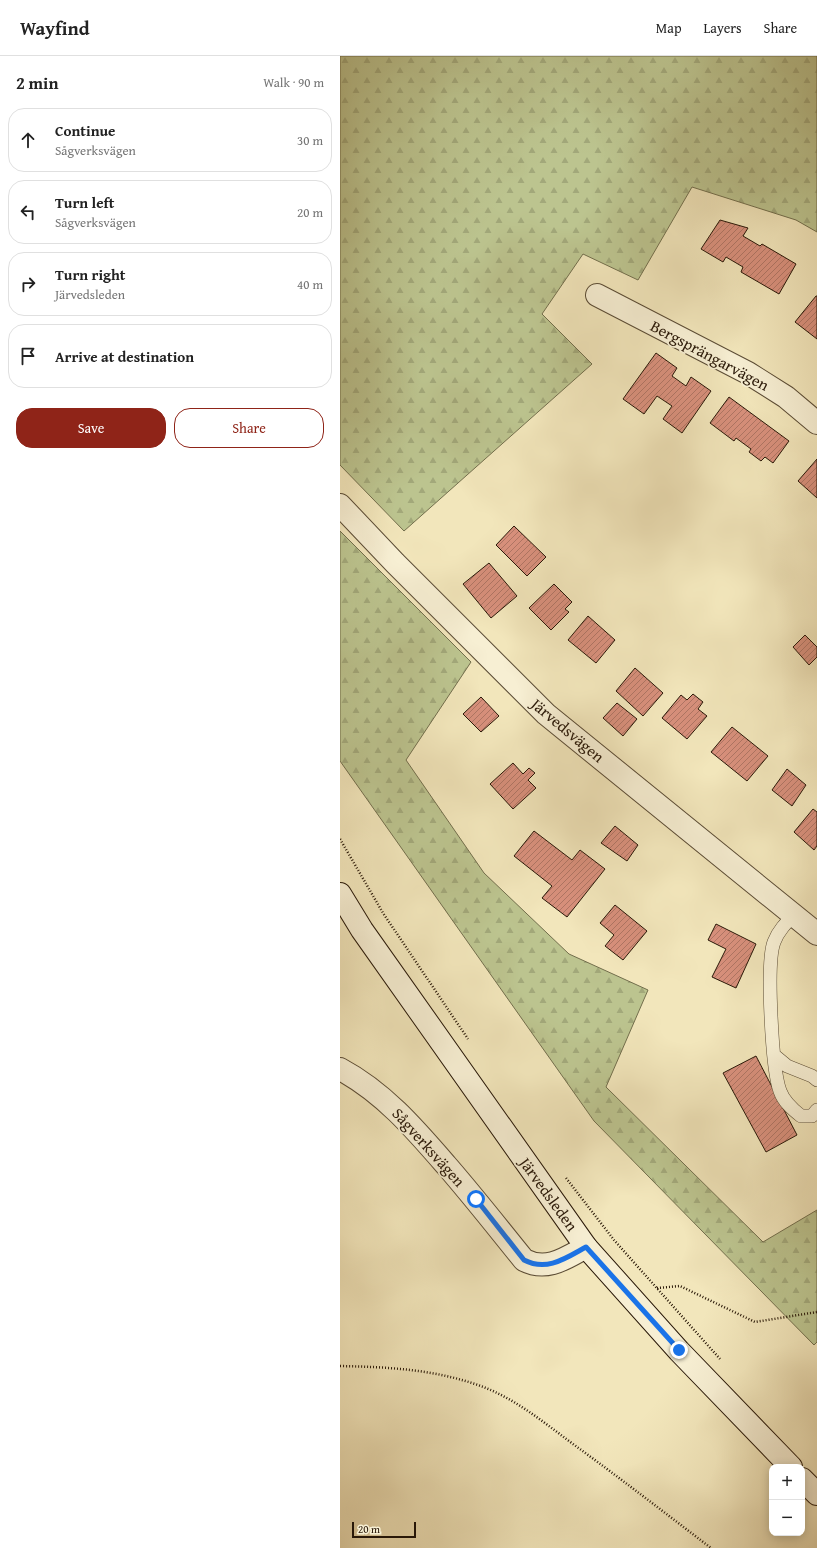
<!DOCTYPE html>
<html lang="en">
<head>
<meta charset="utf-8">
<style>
  body { margin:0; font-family:"Gentium Book Plus",serif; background:#f2f2f2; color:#222 }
  .controls { position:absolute; right:12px; bottom:12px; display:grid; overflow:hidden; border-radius:8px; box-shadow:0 2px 10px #0003 }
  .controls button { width:36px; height:36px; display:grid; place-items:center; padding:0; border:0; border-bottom:1px solid #e0e0e0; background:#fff; color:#222; font:20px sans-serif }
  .scale { position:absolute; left:12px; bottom:10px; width:64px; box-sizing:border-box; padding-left:4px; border:2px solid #291808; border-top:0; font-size:11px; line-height:14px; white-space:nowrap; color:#291808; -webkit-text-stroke:3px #f7efd3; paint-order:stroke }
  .stop { position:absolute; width:12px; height:12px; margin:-9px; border:3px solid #1a73e8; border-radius:50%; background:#fff }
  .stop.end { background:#1a73e8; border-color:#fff; box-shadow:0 1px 4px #0008 }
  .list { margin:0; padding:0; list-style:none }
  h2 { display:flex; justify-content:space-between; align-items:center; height:52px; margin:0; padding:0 16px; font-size:17px }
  h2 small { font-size:13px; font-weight:400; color:#767676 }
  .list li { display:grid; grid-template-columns:26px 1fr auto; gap:12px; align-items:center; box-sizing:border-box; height:64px; margin:0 8px 8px; padding:0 8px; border:1px solid #e0e0e0; border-radius:16px }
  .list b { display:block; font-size:15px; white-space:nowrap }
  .list p { margin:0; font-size:13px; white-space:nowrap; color:#767676 }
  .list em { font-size:13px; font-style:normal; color:#767676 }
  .actions { display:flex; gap:8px; padding:12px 16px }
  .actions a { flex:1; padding:9px 0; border:1px solid #8f2418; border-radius:16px; text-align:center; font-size:14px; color:#8f2418 }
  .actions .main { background:#8f2418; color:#fff }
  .icon { flex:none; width:22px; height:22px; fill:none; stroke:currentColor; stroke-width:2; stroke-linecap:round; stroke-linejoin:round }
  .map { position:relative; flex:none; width:477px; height:1492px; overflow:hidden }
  header { display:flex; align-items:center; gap:24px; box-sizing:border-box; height:56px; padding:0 20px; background:#fff; border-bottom:1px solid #e0e0e0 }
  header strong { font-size:19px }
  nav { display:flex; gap:22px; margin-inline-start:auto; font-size:14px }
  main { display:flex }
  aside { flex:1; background:#fff }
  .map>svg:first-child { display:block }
  .forest { fill:url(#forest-firs); stroke:#726e4c }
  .building { fill:url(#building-hatch); stroke:#291808 }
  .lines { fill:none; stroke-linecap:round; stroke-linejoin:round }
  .service-casing { stroke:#5b4c35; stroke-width:14 }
  .minor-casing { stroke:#5b4c35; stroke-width:24 }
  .tertiary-casing { stroke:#5b4c35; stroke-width:24 }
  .secondary-casing { stroke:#291808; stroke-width:24 }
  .path { stroke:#291808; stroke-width:2.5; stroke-dasharray:1 2; stroke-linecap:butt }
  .service { stroke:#f7efd3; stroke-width:13 }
  .minor { stroke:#f7efd3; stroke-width:22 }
  .tertiary { stroke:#f7efd3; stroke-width:22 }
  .secondary { stroke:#f7efd3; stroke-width:22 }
  .route { stroke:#1a73e8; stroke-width:5 }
  .labels { text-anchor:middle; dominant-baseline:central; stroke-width:3.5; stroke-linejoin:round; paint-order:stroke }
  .street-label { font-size:16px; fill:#291808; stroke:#f7efd3 }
</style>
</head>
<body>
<header>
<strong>Wayfind</strong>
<nav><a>Map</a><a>Layers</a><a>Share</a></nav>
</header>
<main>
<aside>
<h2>2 min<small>Walk · 90 m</small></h2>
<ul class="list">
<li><svg class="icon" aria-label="ahead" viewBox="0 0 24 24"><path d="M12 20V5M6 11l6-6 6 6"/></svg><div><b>Continue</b><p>Sågverksvägen</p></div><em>30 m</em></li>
<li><svg class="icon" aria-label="left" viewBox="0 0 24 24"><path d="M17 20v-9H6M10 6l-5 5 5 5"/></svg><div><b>Turn left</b><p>Sågverksvägen</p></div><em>20 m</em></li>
<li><svg class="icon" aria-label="right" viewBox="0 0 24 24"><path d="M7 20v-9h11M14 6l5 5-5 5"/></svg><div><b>Turn right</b><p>Järvedsleden</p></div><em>40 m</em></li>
<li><svg class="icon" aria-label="arrive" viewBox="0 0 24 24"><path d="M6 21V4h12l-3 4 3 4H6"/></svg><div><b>Arrive at destination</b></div></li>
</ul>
<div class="actions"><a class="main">Save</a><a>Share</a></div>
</aside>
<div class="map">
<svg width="477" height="1492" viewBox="0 0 477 1492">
  <defs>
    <pattern id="forest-firs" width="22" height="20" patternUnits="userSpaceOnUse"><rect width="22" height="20" fill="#bcc48f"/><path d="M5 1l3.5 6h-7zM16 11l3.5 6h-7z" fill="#a2a87a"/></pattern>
    <pattern id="building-hatch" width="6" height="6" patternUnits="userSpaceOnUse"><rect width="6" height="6" fill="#d8907c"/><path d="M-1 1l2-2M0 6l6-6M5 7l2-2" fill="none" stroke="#af7564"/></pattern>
  </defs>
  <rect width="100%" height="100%" fill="#f2e6bb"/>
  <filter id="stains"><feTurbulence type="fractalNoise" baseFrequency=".005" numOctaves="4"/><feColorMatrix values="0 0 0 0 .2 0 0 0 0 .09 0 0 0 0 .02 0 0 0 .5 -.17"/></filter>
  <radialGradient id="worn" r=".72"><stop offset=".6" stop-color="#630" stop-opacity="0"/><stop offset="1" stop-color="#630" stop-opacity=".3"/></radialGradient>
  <path class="forest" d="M0,0H477V176L456,164L352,131L298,224L243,198L202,258L252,308L64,475L0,409Z
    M0,475L131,606L66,704L144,817L229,898L308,934L266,1031L423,1186L477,1154V1286L474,1289L254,1065L0,705Z"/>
  <path class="building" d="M380,164L408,172L403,180L420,190L422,188L456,208L439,238L401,216L403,211L386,201L383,206L361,193Z
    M476,240H477V283L455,266Z
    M316,297L337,312L332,320L346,330L351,321L371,335L342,377L323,363L332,350L317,340L304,358L283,343Z
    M389,341L449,385L433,407L425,401L421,405L409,396L411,393L396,382L394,385L370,367Z
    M477,403V442L458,425Z
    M174,470L206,501L187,520L156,489Z
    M149,507L177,540L151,562L123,528Z
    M214,528L232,546L225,553L229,556L211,574L189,552Z
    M248,560L275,584L256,607L228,584Z
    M465,579L477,591V601L469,609L453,591Z
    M295,612L323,637L303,660L276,635Z
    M353,638L363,646L358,653L367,660L347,683L322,662L341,639L347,644Z
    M141,641L159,660L141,676L123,658Z
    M277,647L297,663L283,680L263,662Z
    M392,671L428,700L407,725L371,696Z
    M173,707L183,718L189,712L195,717L188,724L196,732L173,753L150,728Z
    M447,713L466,729L452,750L432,734Z
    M473,753L477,756V790L474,794L454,776Z
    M275,770L298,789L287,805L261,787Z
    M194,775L232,804L240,794L265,813L227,861L202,842L212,830L174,800Z
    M275,849L307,875L283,904L265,890L274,879L260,867Z
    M376,868L416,888L396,932L372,921L386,893L368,884Z
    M416,1000L457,1079L426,1096L383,1017Z"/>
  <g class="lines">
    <defs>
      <path id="service" d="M454,859C446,867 438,875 434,886C426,907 432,1013 440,1035C444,1046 452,1053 461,1060H472L477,1054
        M435,1000L447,1010L472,1020L477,1024"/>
      <path id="minor" d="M257,239L408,317L446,341L477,367
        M0,1013C43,1036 74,1072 106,1109C133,1140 158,1172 184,1204C207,1216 226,1202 246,1191"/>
      <path id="tertiary" d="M0,449L55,507L206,658L477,878"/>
      <path id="secondary" d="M0,838L22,874L246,1191L339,1295L451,1411
        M462,1423L477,1438"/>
    </defs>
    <use href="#service" class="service-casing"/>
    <use href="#minor" class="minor-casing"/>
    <use href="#tertiary" class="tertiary-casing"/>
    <use href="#secondary" class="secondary-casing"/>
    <path class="path" d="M0,783L43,857L128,983
      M226,1122L274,1184L380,1303
      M317,1232L340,1230L415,1266L477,1256
      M0,1310C47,1311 90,1313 135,1328C172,1340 202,1365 233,1388C280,1422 325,1457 371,1492"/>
    <use href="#service" class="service"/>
    <use href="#minor" class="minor"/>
    <use href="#tertiary" class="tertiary"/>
    <use href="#secondary" class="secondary"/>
  </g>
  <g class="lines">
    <path class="route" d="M136,1143L184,1204C207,1216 226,1202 246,1191L339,1294"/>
  </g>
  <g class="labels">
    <g class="street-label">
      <text transform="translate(370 299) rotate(28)">Bergsprängarvägen</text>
      <text transform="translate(228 674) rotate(40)">Järvedsvägen</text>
      <text transform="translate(89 1091) rotate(48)">Sågverksvägen</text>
      <text transform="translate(209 1138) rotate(54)">Järvedsleden</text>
    </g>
  </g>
  <rect width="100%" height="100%" filter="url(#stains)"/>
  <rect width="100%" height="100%" fill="url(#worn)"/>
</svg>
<div class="controls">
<button>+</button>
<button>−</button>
</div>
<div class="scale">20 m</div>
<div class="stop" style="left:136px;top:1143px"></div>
<div class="stop end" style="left:339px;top:1294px"></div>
</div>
</main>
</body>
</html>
